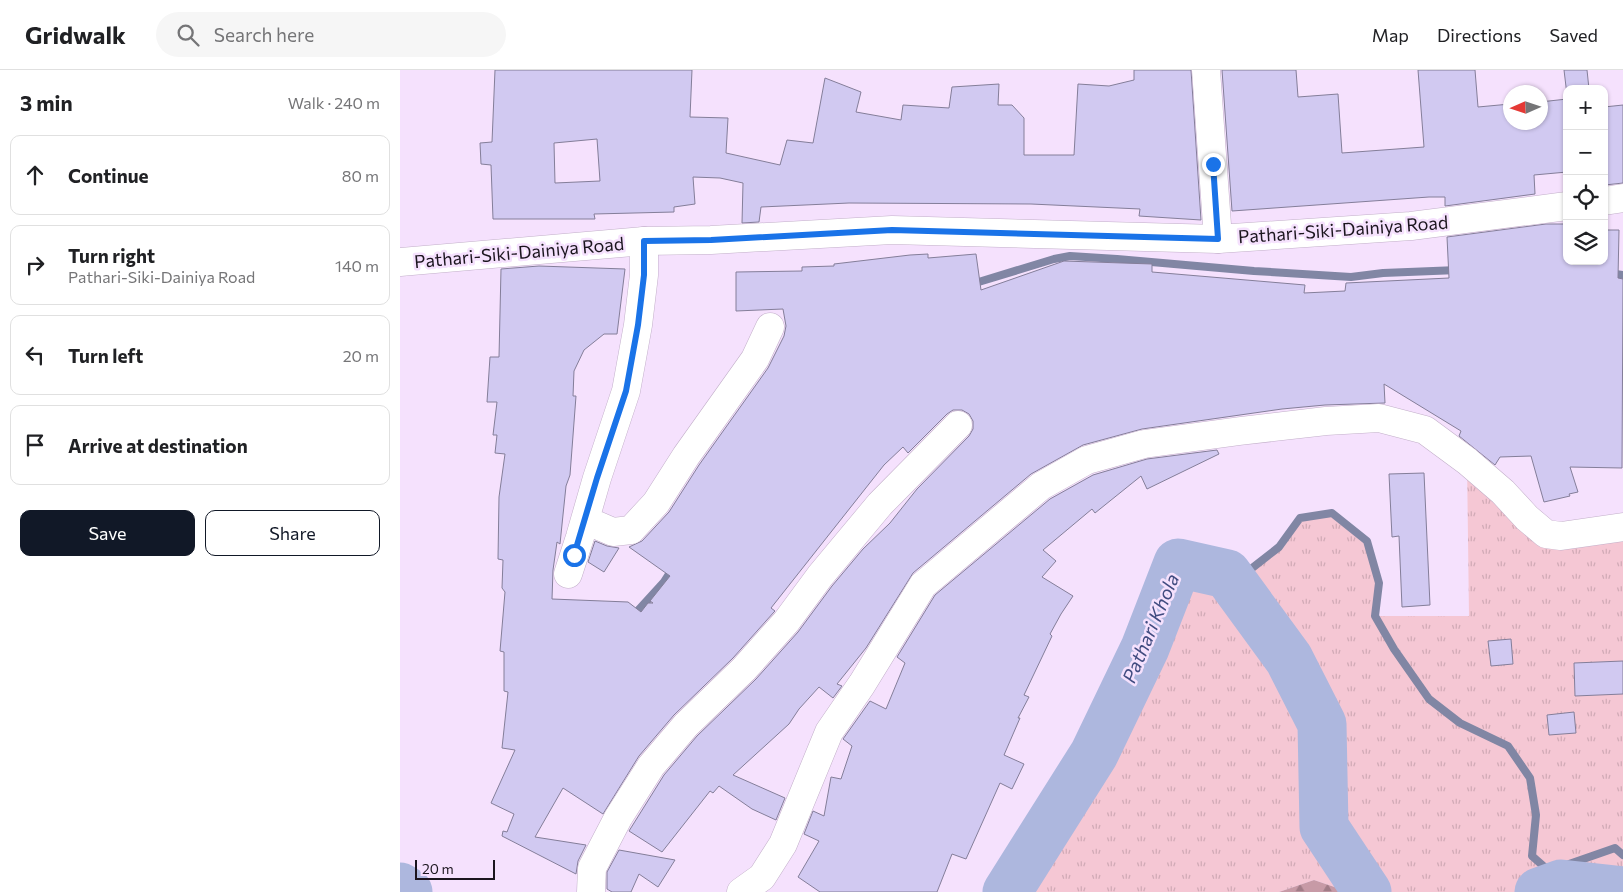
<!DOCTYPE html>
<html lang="en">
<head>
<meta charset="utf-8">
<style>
  body { margin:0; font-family:Commissioner,sans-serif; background:#f6f6f6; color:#202124 }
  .controls { position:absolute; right:15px; top:15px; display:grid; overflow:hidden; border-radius:10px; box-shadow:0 1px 4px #0004 }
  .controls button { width:45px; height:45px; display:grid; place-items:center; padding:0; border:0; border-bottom:1px solid #e0e0e0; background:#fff; color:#202124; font:25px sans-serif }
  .compass { position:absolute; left:1103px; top:15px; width:45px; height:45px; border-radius:50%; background:#fff; box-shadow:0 1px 4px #0004; rotate:267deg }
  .scale { position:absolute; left:15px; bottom:12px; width:80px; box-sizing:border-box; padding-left:5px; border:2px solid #1b151e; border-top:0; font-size:14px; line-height:18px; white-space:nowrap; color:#1b151e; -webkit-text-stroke:4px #f5e1fd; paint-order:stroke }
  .stop { position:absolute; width:15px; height:15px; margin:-11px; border:4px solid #1a73e8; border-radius:50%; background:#fff }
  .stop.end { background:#1a73e8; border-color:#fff; box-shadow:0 1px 5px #0008 }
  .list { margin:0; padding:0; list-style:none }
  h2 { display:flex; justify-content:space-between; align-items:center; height:65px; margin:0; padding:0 20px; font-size:21px }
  h2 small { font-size:16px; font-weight:400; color:#757577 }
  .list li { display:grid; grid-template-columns:32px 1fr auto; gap:15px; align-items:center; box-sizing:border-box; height:80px; margin:0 10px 10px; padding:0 10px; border:1px solid #e0e0e0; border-radius:10px }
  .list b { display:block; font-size:19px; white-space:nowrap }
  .list p { margin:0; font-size:16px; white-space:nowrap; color:#757577 }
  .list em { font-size:16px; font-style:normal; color:#757577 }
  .actions { display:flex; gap:10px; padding:15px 20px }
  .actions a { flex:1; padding:11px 0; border:1px solid #111827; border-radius:10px; text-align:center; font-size:18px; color:#111827 }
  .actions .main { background:#111827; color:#fff }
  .icon { flex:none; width:28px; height:28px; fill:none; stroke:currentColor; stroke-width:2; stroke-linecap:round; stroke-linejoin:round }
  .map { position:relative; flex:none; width:1223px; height:822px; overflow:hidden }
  header { display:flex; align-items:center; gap:30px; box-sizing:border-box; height:70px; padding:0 25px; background:#fff; border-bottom:1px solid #e0e0e0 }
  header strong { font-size:24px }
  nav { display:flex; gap:28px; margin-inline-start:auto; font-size:18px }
  .search { width:350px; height:45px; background:#f6f6f6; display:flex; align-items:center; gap:12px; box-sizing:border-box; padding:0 18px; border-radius:28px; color:#757577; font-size:19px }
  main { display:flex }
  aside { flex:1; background:#fff }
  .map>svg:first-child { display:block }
  .grass { fill:url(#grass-tufts) }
  .forest { fill:url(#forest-firs) }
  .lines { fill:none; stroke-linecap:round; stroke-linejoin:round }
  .stream { stroke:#8186a4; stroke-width:8 }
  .river { stroke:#adb7de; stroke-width:49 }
  .building { fill:#d1c9f1; stroke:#847e99; fill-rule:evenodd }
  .street-casing { stroke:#c2afc9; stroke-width:29 }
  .secondary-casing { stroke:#c2afc9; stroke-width:29 }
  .street { stroke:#fff; stroke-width:28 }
  .secondary { stroke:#fff; stroke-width:28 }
  .route { stroke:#1a73e8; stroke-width:6 }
  .labels { text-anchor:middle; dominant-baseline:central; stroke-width:5; stroke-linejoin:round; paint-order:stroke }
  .street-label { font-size:18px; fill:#1b151e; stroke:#f5e1fd }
  .water-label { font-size:19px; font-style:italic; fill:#414c80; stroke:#f5e1fd }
</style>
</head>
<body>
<header>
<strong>Gridwalk</strong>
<div class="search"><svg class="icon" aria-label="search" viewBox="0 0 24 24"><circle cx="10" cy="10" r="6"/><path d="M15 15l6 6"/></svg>Search here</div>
<nav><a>Map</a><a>Directions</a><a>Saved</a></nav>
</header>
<main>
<aside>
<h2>3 min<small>Walk · 240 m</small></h2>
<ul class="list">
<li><svg class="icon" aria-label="ahead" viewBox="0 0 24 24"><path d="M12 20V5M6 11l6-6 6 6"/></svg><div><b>Continue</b></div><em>80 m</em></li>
<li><svg class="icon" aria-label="right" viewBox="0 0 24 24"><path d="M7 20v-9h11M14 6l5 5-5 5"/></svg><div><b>Turn right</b><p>Pathari-Siki-Dainiya Road</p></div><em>140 m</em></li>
<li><svg class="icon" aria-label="left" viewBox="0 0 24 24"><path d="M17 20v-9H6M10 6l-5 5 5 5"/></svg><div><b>Turn left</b></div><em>20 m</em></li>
<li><svg class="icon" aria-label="arrive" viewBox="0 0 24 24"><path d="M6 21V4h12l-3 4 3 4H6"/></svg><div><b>Arrive at destination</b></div></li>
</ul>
<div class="actions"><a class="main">Save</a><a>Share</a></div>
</aside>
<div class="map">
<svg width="1223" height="822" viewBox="0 0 1223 822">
  <defs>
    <pattern id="grass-tufts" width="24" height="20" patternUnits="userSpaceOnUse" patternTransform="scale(1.25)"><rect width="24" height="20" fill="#f5c7d4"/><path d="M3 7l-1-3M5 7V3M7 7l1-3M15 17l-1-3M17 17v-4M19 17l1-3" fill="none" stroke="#d1aab6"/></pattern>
    <pattern id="forest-firs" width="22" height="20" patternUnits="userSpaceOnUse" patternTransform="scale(1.25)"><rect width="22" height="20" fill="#c79aa6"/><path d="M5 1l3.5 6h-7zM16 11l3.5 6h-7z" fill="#a17c87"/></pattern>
  </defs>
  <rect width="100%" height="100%" fill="#f5e1fd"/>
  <path class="grass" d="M1067,391L1146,464L1223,457V821L1161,814L1138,822H949L914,810L879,822H607L694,684L745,578L778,493L827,504L834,513L879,477L900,448L932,443L967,471L979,513L976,546H1069Z"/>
  <path class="forest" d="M914,810L949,822H879Z
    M1161,814L1222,820L1223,822H1138Z"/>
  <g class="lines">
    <path class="stream" d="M1209,203L1223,205
      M572,214L654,189L670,186L717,189L854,201L951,207L983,203L1058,200
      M833,513L879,477L900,448L932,443L967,471L979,513L975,546L994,579L1029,629L1060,653L1108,676L1130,708L1136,745L1132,786L1149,801L1215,778L1223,785
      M233,546L264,512L273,498"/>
    <path class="river" d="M0,817L8,822
      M607,822L694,684L745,578L778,493L827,504L889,589L922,654L924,757L967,822
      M1139,822L1161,814L1223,821"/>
  </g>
  <path class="building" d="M95,0H292L290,47L328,48L326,83L380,95L387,70L413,73L425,8L461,22L456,42L501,50L503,35L549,38L552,17L599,14L598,35H612L624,48V85H674L678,14L709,16L734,10V0H791L801,150L739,146L740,139L631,134L449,133L361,137L359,152L342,153L343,113L320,108L293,107L295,134L274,137V142L194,144L195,149H93L91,95L81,94L80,73L92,72ZM197,69L200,111L155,113L154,73Z
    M822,0H896L898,27L938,24L942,83L1024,77L1018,0H1075L1078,37L1110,34V52H1140V32L1167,29V102L1134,105L1135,124L1045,136V127H1029L832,141Z
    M1164,0H1187L1189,19H1167V25Z
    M1223,35V113L1205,115L1204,37Z
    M1146,154H1167V191H1204V160H1219L1218,208L1223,209L1222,398L1170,397L1178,422L1169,424L1170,426L1144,432L1131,386L1100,387L1095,395L1059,366L1061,361L984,314L985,333L925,335L882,339L742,359L683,375L631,404L513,503L466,578L437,614L442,616L433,628L419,617L399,639L389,654L333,705L385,728L376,750L352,739L319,716L313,723L310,721L262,782L229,761L264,705L297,666L356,609L398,562L432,516L463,479L490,453L517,419L569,366L573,359V351L569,344L562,340H553L547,344L508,383L503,377L484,395L371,538L375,541L374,542L333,588L274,645L239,686L203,744L163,718L135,767L186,775L178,791L176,804L102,766L103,761L107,762L114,744L91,733L115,680L102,678L108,622L104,621V582L100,581L105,522L102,518L103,490L98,489L99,427L105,384L95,383L97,365H93L97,332H87L90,287H99L101,199L139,196L225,199L217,264H204L184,280L174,301L173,326H176L170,405L166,416L160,474L157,472L153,500L152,529L228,532L241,542L248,533H253L250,531L270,506L229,477L242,471L269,442L299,395L368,298L384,266L386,256L383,239L336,241V202L402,201V197L434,196V194L510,185L528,184V188L576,184L581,220L664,191L752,194V202L905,215L904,223L945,221L946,213L1049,208L1047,167Z
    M817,380L819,384L747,419L741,406L695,443L692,439L643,480L656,491L642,507L673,526L661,544L650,564L652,566L624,625L629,627L618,648H620L604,685L624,694L612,719L600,713L566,789L552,784L537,822H420L398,807L419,771L404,764L413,741L424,746L431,707L441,709L452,676L443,669L470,631L486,639L505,593L497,587L535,525L650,429L693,405L747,389Z
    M1024,403L1030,535L1002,537L999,466L992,467L989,404Z
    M195,471L207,476L219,478L204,502L188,492Z
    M1111,569L1113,594L1091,596L1088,571Z
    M1223,591V624L1175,626L1174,593Z
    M1174,642L1176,663L1149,665L1147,645Z
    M219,780L275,790L258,817L239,804L231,822H212L207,819V802Z"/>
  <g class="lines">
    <defs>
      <path id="street" d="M806,0L818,169
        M185,450L213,462L231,460L256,433L286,386L355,289L370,257
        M168,504L180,467L197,408L226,321L238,255L244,205V171
        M191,822L192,798L218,748L251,696L286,655L344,599L386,552L420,506L480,434L558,355
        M341,822L362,807L383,774L429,662L462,614L523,515L641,416L687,390L744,374L840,361L926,351L979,348L1025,360L1067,391L1103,422L1127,448L1146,464L1161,466L1223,457"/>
      <path id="secondary" d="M1204,131L1223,128
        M0,192L244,171L311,170L492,160L818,169L1011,156L1167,136"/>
    </defs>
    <use href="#street" class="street-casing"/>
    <use href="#secondary" class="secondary-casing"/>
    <use href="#street" class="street"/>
    <use href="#secondary" class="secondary"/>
  </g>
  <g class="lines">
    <path class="route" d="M174,485L197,408L226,321L238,255L244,205V171L311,170L492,160L818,169L813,94"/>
  </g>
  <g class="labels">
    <g class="street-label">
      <text transform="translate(943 159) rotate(-4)">Pathari-Siki-Dainiya Road</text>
      <text transform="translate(119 182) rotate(-5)">Pathari-Siki-Dainiya Road</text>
    </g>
    <g class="water-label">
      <text transform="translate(750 558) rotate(-67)">Pathari Khola</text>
    </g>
  </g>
</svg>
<div class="controls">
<button>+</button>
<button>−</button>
<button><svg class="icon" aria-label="locate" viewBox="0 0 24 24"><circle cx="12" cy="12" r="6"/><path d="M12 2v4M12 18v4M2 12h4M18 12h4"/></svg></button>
<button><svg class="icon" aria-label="layers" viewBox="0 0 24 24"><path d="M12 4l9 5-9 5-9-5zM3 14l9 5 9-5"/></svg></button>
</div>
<svg class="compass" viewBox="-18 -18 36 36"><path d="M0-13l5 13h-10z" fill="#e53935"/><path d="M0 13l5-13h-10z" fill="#757577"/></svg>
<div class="scale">20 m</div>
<div class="stop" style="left:174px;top:485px"></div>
<div class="stop end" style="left:813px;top:94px"></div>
</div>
</main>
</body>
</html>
